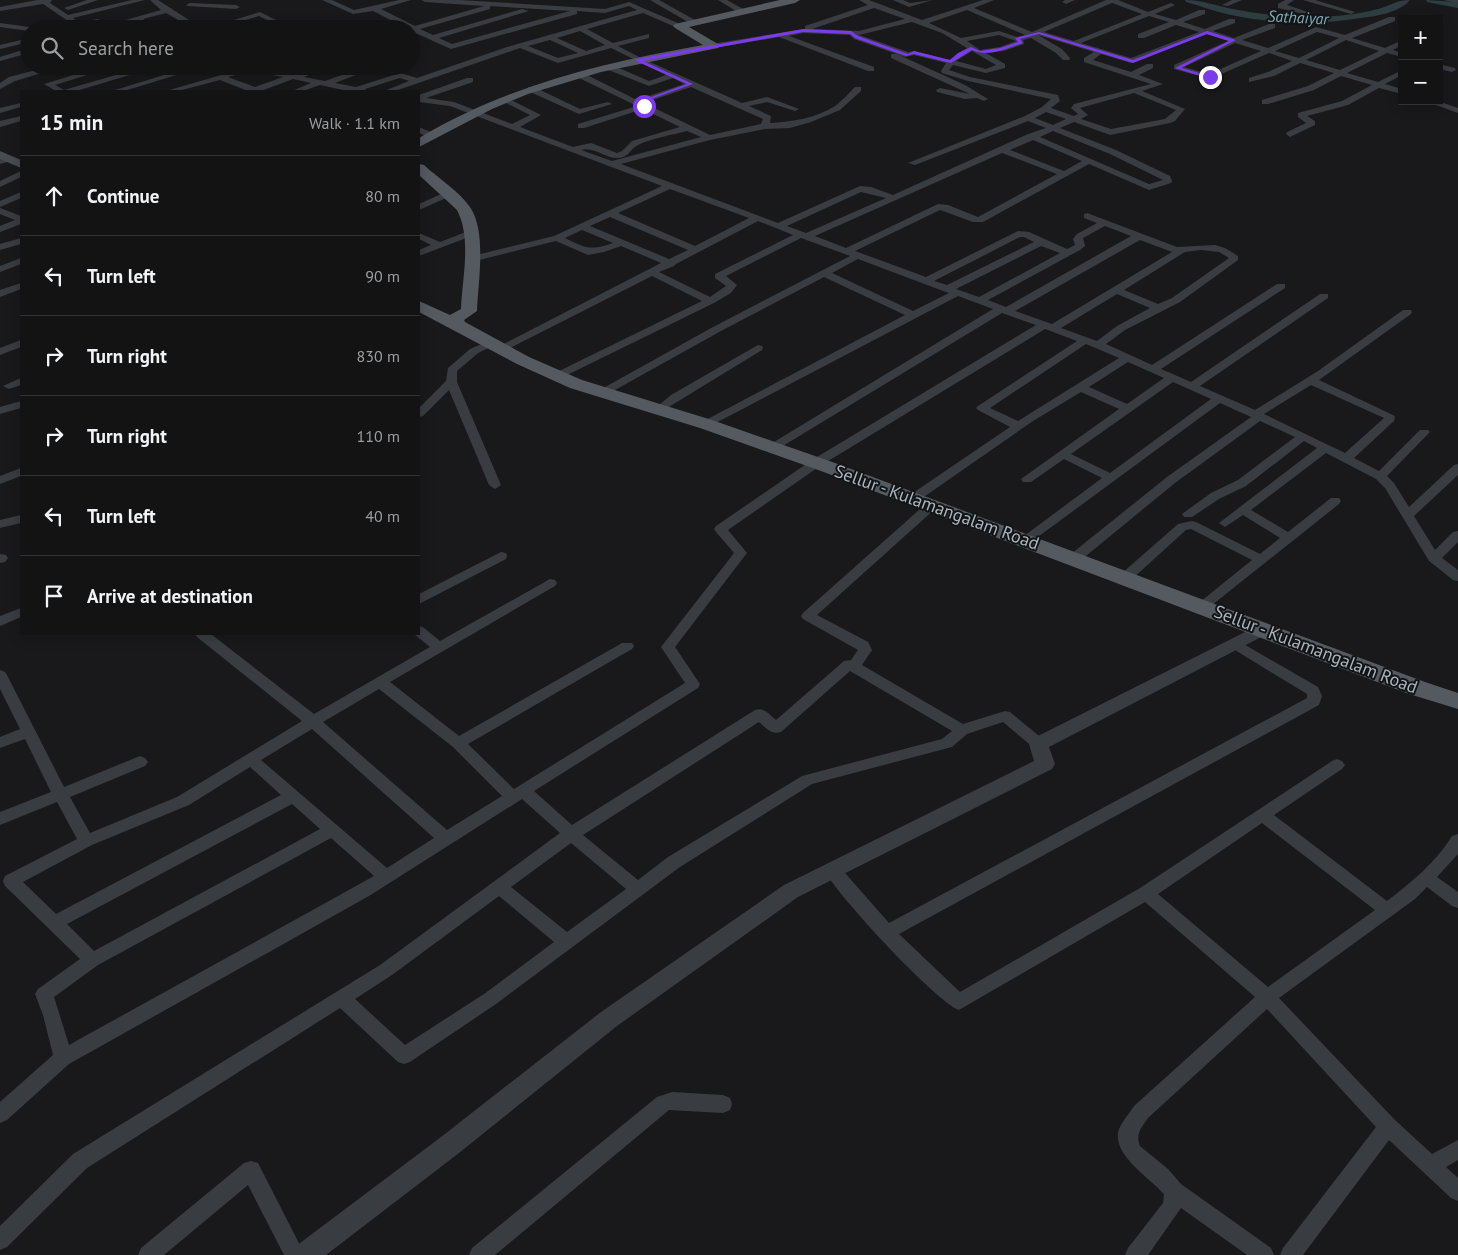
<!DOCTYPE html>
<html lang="en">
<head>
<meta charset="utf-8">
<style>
  body { margin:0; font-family:"PT Sans",sans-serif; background:#1c1c1d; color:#f1f3f6 }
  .controls { position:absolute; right:15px; top:15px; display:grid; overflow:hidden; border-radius:0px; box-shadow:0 2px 12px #0003 }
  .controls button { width:45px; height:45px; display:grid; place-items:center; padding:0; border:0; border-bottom:1px solid #323234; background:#131314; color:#f1f3f6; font:25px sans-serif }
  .stop { position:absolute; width:15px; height:15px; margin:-11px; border:4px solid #7c3aed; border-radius:50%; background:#fff }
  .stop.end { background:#7c3aed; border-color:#fff; box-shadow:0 1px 5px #0008 }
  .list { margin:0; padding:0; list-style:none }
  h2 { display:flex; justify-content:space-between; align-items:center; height:65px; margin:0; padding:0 20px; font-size:21px }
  h2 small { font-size:16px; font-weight:400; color:#9d9ea0 }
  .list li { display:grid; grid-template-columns:32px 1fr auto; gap:15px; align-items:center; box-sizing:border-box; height:80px; padding:0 20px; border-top:1px solid #323234 }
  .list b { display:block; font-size:19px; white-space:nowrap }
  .list em { font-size:16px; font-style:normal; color:#9d9ea0 }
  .icon { flex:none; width:28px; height:28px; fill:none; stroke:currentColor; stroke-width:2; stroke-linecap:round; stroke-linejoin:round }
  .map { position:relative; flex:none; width:1458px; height:1255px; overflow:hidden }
  .search { position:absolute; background:#131314; box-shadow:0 2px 12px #0003; left:20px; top:20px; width:400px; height:55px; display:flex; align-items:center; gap:12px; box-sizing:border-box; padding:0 18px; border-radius:28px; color:#9d9ea0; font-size:19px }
  .panel { position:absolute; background:#131314; box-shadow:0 2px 12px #0003; left:20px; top:90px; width:400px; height:545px; border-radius:0px }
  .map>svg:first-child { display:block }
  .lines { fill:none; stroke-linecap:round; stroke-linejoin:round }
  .river { fill:#2d3d40; fill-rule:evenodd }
  .minor { fill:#393c40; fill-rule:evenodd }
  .tertiary { fill:#393c40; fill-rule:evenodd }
  .secondary { fill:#474c50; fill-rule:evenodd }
  .primary { fill:#555a60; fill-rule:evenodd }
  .route { fill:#7c3aed }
  .labels { text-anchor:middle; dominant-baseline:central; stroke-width:4; stroke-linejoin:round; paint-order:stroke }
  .far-water-label { font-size:16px; font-style:italic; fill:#7fadb8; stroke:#131416 }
  .street-label { font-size:18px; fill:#aab4bc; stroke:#131416 }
</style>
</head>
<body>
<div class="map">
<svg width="1458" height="1255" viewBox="0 0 1458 1255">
  <rect width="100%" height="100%" fill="#19191b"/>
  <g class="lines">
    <path class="river" d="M1185,0C1203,0 1216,6 1233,9C1258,14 1284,17 1309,17C1332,17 1356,15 1378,9C1391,6 1395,0 1410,0C1399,13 1377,16 1361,18C1317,25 1274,24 1231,15C1216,12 1201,6 1186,2Z
      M1426,0L1458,2V8L1427,2Z"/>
    <path class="minor" d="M37,0H52L50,3L68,15L132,0H145L73,18L78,22L98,19L108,25L161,10L150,0H158L203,29H194L166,13L143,19L159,29H150L136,21L111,29H103L96,23L69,29H57L71,23L43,4L0,11V7Z
      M87,0H98L68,10L64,8Z
      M322,0H332L354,10L399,0H411L381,9L415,26L484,6L425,2L421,0H460L605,9L629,2L680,24L673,26L643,13L587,29L613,43L649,34V38L618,46L641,58L742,103L767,97L799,109L795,111L767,102L749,106L771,116L770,123C792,122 816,118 835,106C842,101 849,93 855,87H861V91L840,110L811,122L790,128L765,129L710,140L621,164L778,223L860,186L871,187L893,195L1028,134L1046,128L1028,121L915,165L908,163L1025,116L1042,107L1051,99L968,81L942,73L941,71L946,63L914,55L905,57L854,39L850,35L803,33L789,36L874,67V71H868L779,37L714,48H711V44L805,29V26L868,5L859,0H869L922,20L983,0H994L974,8L1032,32L1106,0H1118L1148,12L1171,3L1175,5L1173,6L1155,14L1176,20L1199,10H1205V14L1183,22L1205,29L1229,19H1235V23L1213,31L1234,38L1269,24H1275V28L1242,40L1268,48L1316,27L1345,35L1389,17H1395V21L1352,38L1385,48L1402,40V45L1393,50L1402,53V57L1387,53L1347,73L1378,82L1402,70V75L1385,84L1402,89V94L1379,88L1348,105L1307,116L1315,121V125L1290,137L1286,134L1287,132L1306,123L1298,117V113L1342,101L1372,85L1341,76L1314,90L1268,104H1262V100L1308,86L1334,73L1300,63L1274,76L1249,82V78L1268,72L1292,61L1269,53L1210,79L1174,69V65L1228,41L1206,34L1131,63L1101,54L1093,60L1131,72L1147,64H1153V68L1139,75L1163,84L1142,91L1185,109L1175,121L1170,123L1110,135L1074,122L1060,128L1116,150L1170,176L1172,181L1171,183L1149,190L1089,164L983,222H973L940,210L855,251L926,277L1018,231L1029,232L1067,249L1075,245L1073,239L1077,234L1097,223L1084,218V214L1087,213L1177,247L1215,245L1225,248L1238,256V260L1180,302L1125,330L1106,344L1152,365L1277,284H1285V288L1161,369L1191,382L1320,294H1328V298L1200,386L1255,410L1318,371L1403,310H1411L1412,312L1411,314L1319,380L1395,416L1394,421L1354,458L1379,471L1420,430H1428L1430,432L1428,434L1387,476L1394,483L1409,507L1454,465L1458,464V475L1414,516L1435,550L1453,532L1458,531V542L1442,558L1458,570V581L1453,580L1429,561L1385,488L1376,479L1326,453L1251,510L1288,532L1331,498H1339L1341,501L1339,504L1207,609H1197L1195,606L1252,560L1191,529L1186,530L1131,580H1121L1119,577L1121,574L1178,524L1192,521L1196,522L1260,554L1280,538L1243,515L1225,527L1219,523L1317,448L1304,441L1246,486L1219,499L1192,517H1184L1182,514L1211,493L1238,480L1295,437L1260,421L1175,483L1081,560H1071L1070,557L1071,554L1167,477L1251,417L1220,403L1031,542H1021L1020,539L1102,478L1064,459L1031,482H1023L1021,479L1119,409L1081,392L1033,421L918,501H910L908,498L910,495L1010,427L978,410L976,408L978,406L1077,341L1045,329L820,466L728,530L747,553L675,647L700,684L698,688L534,791L572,825L755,710C764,707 769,714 776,720L844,661L851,660L858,650L803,619L801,616L803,613L928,502L932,501L938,505L936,508L817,615L868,642L872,650L862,665L963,724L1005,711L1010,712L1044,740L1047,744L1044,748L1039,749L1034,748L1003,722L967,734L952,747L812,784L680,867L496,1004L410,1062L404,1064L398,1062L340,1008L87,1168L7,1247L0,1250V1226L73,1154L380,965L560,833L522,799L369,896L69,1064L7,1120L0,1123V1102L53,1055L43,1015L35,994L38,989L80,959L5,886L3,881L5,876L77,839L57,802L0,825V812L51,792L25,739L0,748V737L20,729L0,689V670L5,672L7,675L64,787L140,756L145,758L148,762L145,766L70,797L90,833L177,797L302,721L197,637L195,634H211L314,714L430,647L414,634H419V626L424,628L440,641L550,579L555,580L557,583L555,586L390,682L459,736L622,643H632L634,646L632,649L468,744L514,789L685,683L661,647L734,553L716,532L714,529L716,526L812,460L1036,325L1002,313L773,452L767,448L769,445L993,309L958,296L710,426H702L700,424L702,422L905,315L824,277L721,331L606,395H598L596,393L598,391L713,327L850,256L801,238L726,276L737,285L731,293L714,303L561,378H553L551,376L553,374L702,301L652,276L502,352L497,349L498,347L661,263L621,246L604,252L588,255L556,241L471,262L466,259L468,257L554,236L662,186L450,106L419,102V95L467,78H473V82L426,98L454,102L512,124L530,115L500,100L507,98L541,115L520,127L573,147L591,143L617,153L622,151L632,141L680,127L643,109L584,128H578V124L637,106L577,77V73H583L637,100L684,84L673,78L649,86L606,69V65H612L649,81L666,75L611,48L558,63L520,48L395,91H384L409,81L400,78L365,89L367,91H348L320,85L303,91H292L311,83L293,79L261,91H248L220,80L178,91H166L242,69L236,66H253L295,75L318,66H330L304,77L325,81L367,66H379L335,83L356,87L400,73L417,78L507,47L637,10L629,6L605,13L577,11V14L451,49L411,31V29H408L373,11L353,14ZM1112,3L1142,14L1074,41L1044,32ZM490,6L570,11L452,44L439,38L529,11L522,9L433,35L420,29L490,9ZM874,8L905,19L859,31L812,29ZM967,10L1025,35L1017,37L999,31L961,38L929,23ZM1149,16L1169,22L1138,34V38H1144L1176,25L1199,32L1131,58L1081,43ZM912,22L942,33L967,48L949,60L914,51L908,52L859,35ZM580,31L605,45L586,51L557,38ZM1317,32L1339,38L1299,58L1275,51ZM999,35L1016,41L1000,47L980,50L967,41ZM1038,35L1094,52L1084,58V62L1151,84L1074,104L1071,108L1078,114L1074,116L1051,108L1060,101L1058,95L970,77L949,70L953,65L986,73L1005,68V64L986,53L1004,51L1024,44L1023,40L1031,38L1056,53L1063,60H1069L1070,58L1062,49ZM550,40L578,53L558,58L528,46ZM1346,40L1379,51L1340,70L1306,60ZM1235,43L1261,51L1209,74L1184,67ZM972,51L996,65L986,69L956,61ZM252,71L283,77L255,87L228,77ZM691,87L763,119L761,124L710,135L644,103ZM1134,93L1176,110L1165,119L1111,129L1081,119L1088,115L1080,108ZM1046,112L1066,119L1053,125L1035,118ZM687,131L701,137L612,161L581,150C595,146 605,159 619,158C629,157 630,149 638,145C652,138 672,135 687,131ZM1053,131L1110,154L1163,180L1149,184L1040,137ZM1033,140L1082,161L1064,171L1010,150ZM1002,153L1057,174L978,217L948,205L938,204L846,248L815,236ZM670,189L749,218L695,246L618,213ZM861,192L886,198L806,233L787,226ZM610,217L688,250L669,259L590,226ZM758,221L793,235L715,274V278L726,286L710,297L659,272L674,266L676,264ZM1105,226L1131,236L1006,307L988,300L1080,250L1085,246L1083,238ZM582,230L613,243C591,251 585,248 565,238ZM1020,237H1024L1034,242L947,285L934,281ZM1140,240L1172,252L1052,324L1015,311ZM1041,246L1060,253L979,297L956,289ZM1201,250L1219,252L1229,258L1172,298L1158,304L1124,290L1185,252ZM858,259L943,291L949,293L913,311L832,273ZM1117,294L1150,308L1117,326L1097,341L1061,328ZM1086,344L1119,358L1018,421L990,408ZM1128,362L1164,378L1127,404L1089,387ZM1173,382L1211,399L1110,473L1071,454ZM1311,385L1384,418L1345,453L1264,414ZM850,671L952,731L942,739L802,776L668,857L638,880L583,835L759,722C766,728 771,735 781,732ZM379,689L453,747L502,796L447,830L323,722ZM312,729L434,838L387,868L261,760ZM250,767L281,795L56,914L23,882L92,845L189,805ZM292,804L320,829L94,951L67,924ZM331,838L374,876L69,1045L54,997L98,965ZM571,843L626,889L567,932L511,887ZM499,896L554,942L484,994L405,1045L355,999L392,975Z
      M650,0H659L695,20L688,22Z
      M718,0H727L743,9L736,11Z
      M893,0H903L910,3L933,0L909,7Z
      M1075,0L1066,4L1062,2L1065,0Z
      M1232,0H1242L1228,6L1222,5Z
      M1285,0H1294L1287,5L1308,12L1304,14L1278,8V4Z
      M1303,0H1315L1355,12L1351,14Z
      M1443,0H1458V3Z
      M190,3L236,5L240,7L236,9L188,6L186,5Z
      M260,12L294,29H285L259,16L242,21L255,29H246L235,23L215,29H204Z
      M0,23L29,27L32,29H29V31L0,27Z
      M358,23L372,29L346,28L342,26Z
      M29,38V42L0,49V45Z
      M26,49H29V53L0,61V57Z
      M891,54H897L965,85L988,99L984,101L977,98L965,99L937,92L936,90L940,88L970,94L902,63L891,58Z
      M1439,64L1455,68L1456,70L1452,72L1439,69Z
      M51,66H65L15,81L0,89V83L9,77Z
      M103,66H116L55,85L64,90L147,66H160L76,91H56L44,84Z
      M193,66H206L124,91H112Z
      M528,87H534L580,109L608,102L612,104L579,114L528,91Z
      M1425,101H1438L1458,108V113Z
      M21,103V107L0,113V108Z
      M21,116V121L0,127V121Z
      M419,127L433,133L434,135L430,138L419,133Z
      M8,156L12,159L11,161L0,164V158Z
      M21,171V177L0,187V181Z
      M450,190L455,193L453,195L419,210V204Z
      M21,192V198L0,207V201Z
      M0,208L21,216V224L0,232V226L15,220L0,214Z
      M471,230L474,231V235L419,256V250L431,245L419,239V233L440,242Z
      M21,238V244L0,250V244Z
      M21,258V264L0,272V266Z
      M21,283V289L0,297V290Z
      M21,340V347L0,355V348Z
      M491,340L496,343L495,345L478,353L457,371V382L501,485L495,489L489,485L449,390L423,416L419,417V408L446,381L448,368L470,349Z
      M758,345L762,346L763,348L762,350L659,413L653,410L671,395Z
      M21,378V385L9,389L3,386Z
      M21,401V408L0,414V407Z
      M21,468V476L0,484V476Z
      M21,515V523L0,528V520Z
      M501,552L506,553L507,556L506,559L419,604V594Z
      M0,554L6,555L8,558L5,562L0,563Z
      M21,608V617L0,626V616Z
      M1235,639L1318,687L1322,696L1319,705L899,934L960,992L1140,888L1332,761L1337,759L1342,761L1345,765L1342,769L1274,815L1387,901C1411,883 1437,861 1452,836L1458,834V854L1437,877L1458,892V908L1452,906L1427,887L1415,899L1279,998L1395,1120L1432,1154L1458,1140V1160L1446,1167L1458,1178V1201L1451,1198L1389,1140L1303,1255H1280L1283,1248L1376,1127L1267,1009L1148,1118C1142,1127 1135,1134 1140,1146L1168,1169L1181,1184L1271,1248L1274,1255H1247L1181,1208L1148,1255H1125L1128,1248L1163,1203L1164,1194C1150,1178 1115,1157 1118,1133C1120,1123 1129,1114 1134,1106L1255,997L1145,902L959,1010C935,1001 837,895 824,870L826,865L832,863L838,865L889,923L1307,698V694L1230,647L1228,644L1230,641ZM1262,823L1375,910L1268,987L1158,894Z
      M672,1092L723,1095L730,1098L732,1104L730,1110L723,1113L669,1110L495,1255H469L472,1248L657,1097Z
      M251,1161L258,1163L305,1255H284L248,1185L164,1255H138L141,1248L244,1163Z"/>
    <path class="tertiary" d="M1261,624L1267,626L1270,630L1267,634L1049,747L1055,764L1052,769L798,897L617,1026L459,1153L326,1255H292L296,1246L441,1137L601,1012L784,885L1034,761L1029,744L1032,739Z"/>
    <path class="secondary" d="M0,151L21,160V168L0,159Z"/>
    <path class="primary" d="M780,0H800L795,3L689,27L718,44L720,46L718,48L601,72L528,94L492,109L419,147V138C508,85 602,63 703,45L675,28L673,26L675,24Z
      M419,164L424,165C439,179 458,190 470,207C487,232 478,282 477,311L464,320L465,322L529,357L582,380L712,420L835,463L1425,682L1458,693V709L1409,694L821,471L700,428L570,388L517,364L419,312V301L450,315L461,309C462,278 472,239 457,210L419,175Z"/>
  </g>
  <path class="route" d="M803,29L851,31L858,36L908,54L914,51L950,60L958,53L971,47L980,51L1000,48L1018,42L1015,38L1039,32L1133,60L1207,31L1236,40L1181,68L1211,76L1210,79L1175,68L1229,41L1207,34L1133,63L1039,34L1020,39L1023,43C1008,48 987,58 972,50L951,63L914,54L906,56L855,38L850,34L803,32L643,61L693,84L640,103L645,105V107L634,103L687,84L636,61V59Z"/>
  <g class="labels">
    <g class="far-water-label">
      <text transform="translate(1298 17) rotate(3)">Sathaiyar</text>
    </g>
    <g class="street-label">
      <text transform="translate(937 507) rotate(20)">Sellur - Kulamangalam Road</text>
      <text transform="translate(1316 649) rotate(21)">Sellur - Kulamangalam Road</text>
    </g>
  </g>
</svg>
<div class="controls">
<button>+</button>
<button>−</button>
</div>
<div class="stop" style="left:644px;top:106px"></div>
<div class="stop end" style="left:1210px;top:77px"></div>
<div class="search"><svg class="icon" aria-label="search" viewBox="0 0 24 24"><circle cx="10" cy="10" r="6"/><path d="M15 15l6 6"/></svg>Search here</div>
<section class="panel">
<h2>15 min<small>Walk · 1.1 km</small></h2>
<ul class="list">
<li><svg class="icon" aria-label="ahead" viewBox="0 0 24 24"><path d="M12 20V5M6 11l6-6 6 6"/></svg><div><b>Continue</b></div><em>80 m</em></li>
<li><svg class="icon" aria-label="left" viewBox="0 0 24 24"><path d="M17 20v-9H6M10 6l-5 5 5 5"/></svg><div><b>Turn left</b></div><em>90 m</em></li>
<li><svg class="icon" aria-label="right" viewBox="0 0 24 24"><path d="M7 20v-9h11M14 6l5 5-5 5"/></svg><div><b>Turn right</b></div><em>830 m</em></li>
<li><svg class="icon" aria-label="right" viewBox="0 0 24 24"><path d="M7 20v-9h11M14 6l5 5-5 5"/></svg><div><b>Turn right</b></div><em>110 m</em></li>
<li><svg class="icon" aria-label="left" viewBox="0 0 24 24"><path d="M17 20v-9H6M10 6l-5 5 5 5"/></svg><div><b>Turn left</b></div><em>40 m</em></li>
<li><svg class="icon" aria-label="arrive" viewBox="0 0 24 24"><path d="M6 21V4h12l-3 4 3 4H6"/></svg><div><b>Arrive at destination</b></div></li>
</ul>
</section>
</div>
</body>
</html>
